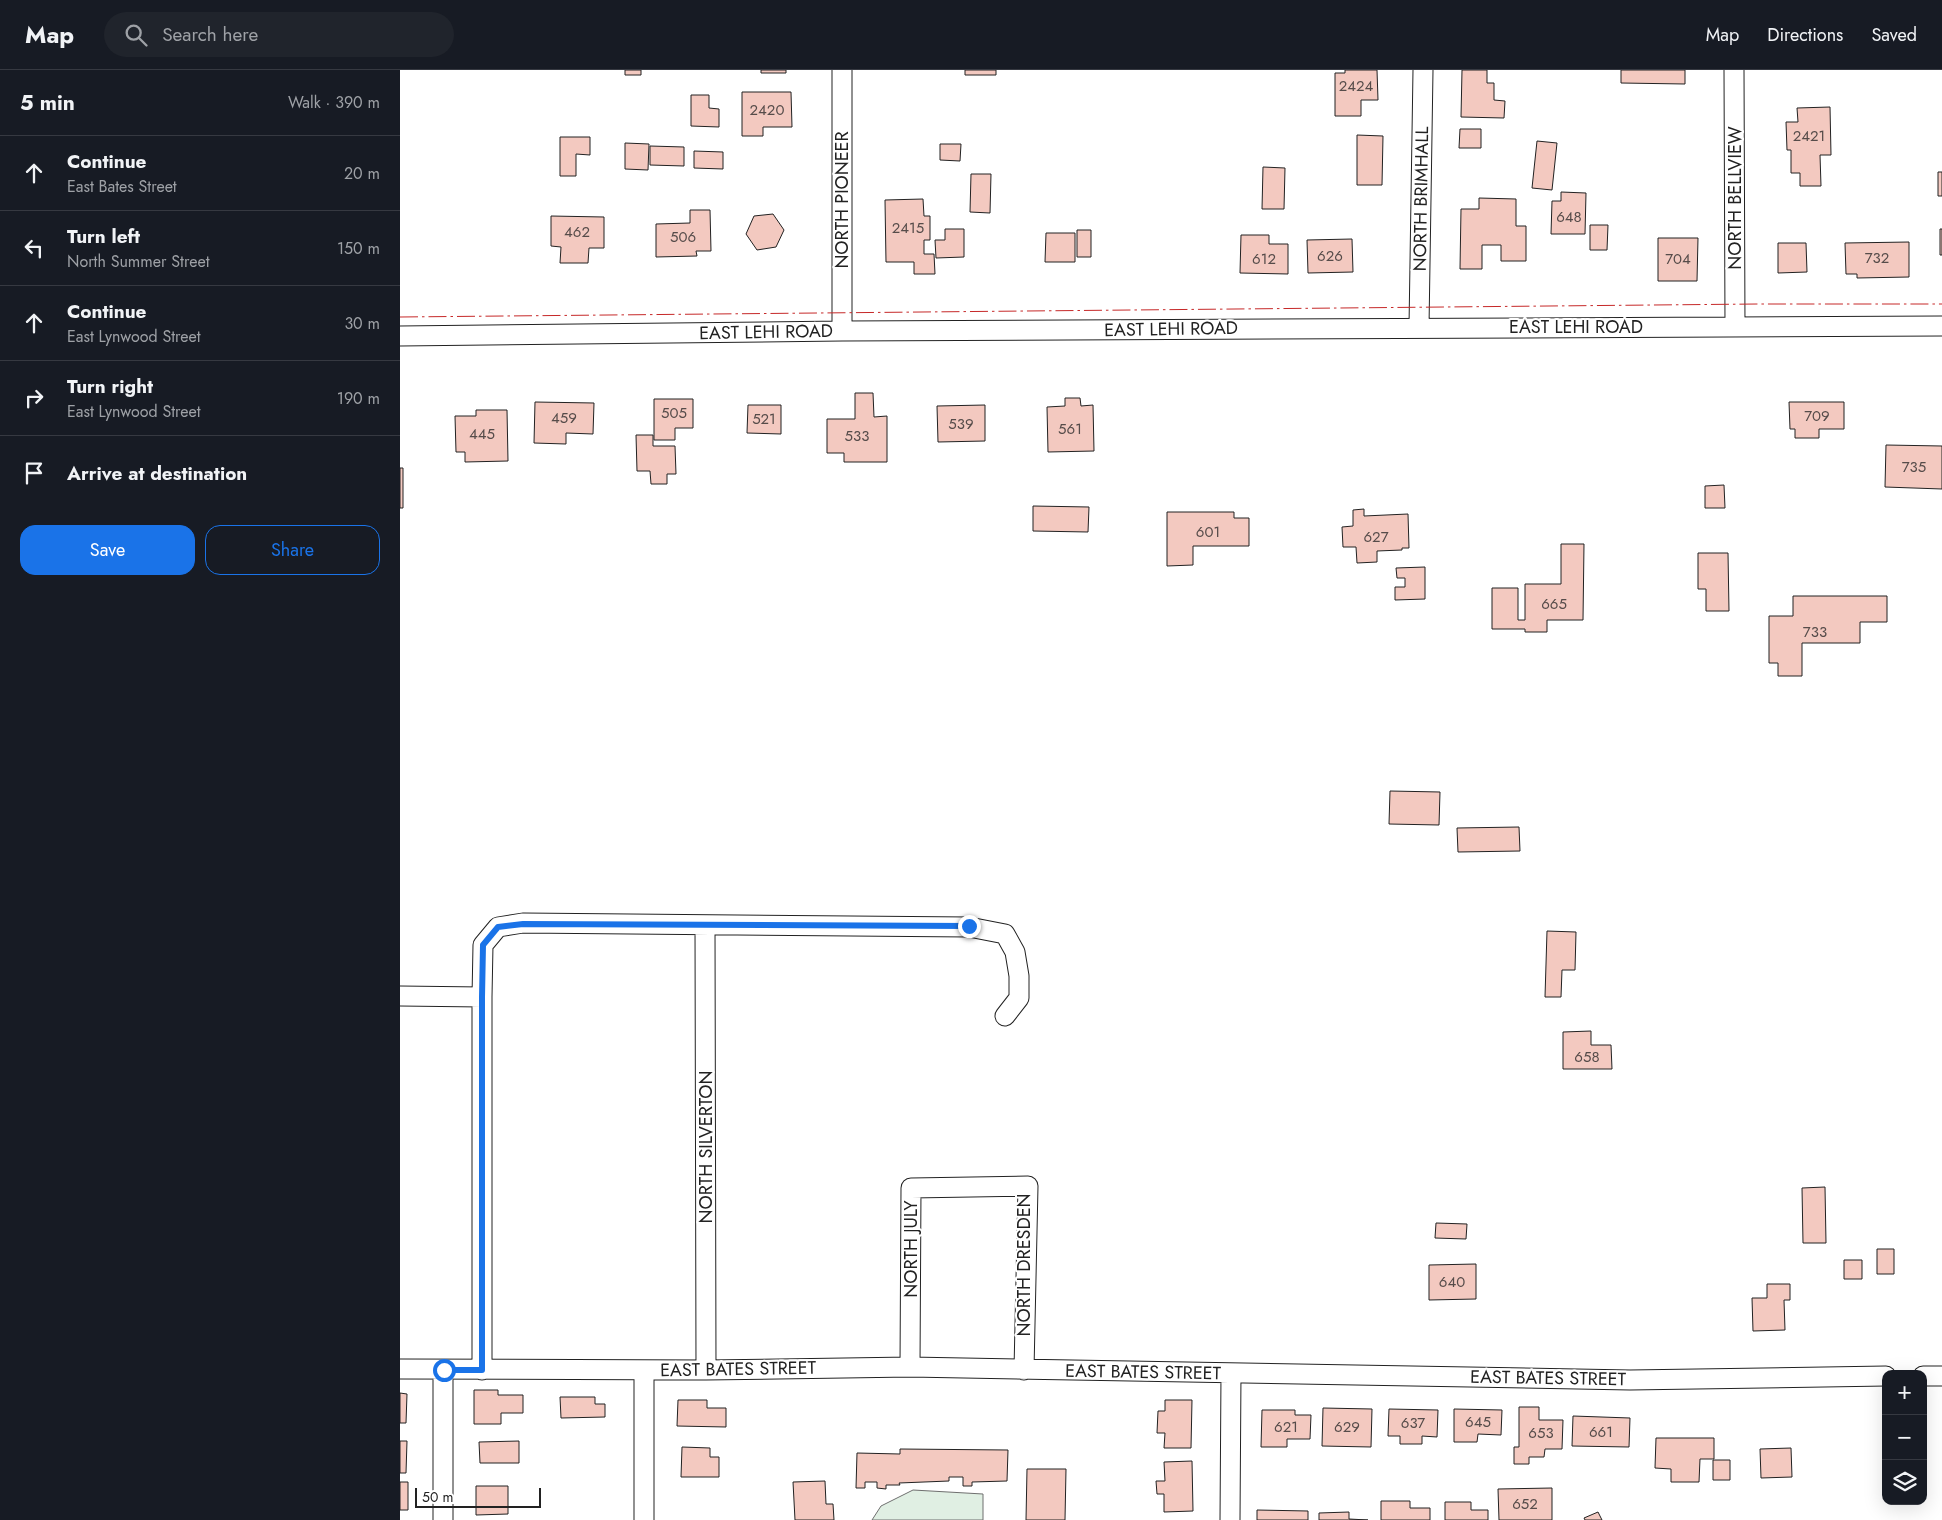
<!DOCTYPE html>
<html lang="en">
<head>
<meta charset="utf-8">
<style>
  body { margin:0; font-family:Jost,sans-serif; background:#20242c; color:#f1f3f6 }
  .controls { position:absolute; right:15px; bottom:15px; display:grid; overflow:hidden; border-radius:10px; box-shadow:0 5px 20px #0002 }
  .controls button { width:45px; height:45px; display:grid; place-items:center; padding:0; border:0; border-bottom:1px solid #363941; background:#171b24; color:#f1f3f6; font:25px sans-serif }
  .scale { position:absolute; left:15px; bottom:12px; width:126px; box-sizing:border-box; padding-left:5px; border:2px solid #222; border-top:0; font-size:14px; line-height:18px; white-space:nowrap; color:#222; -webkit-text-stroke:4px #fff; paint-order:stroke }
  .stop { position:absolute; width:15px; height:15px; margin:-11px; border:4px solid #1a73e8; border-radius:50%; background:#fff }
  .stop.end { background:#1a73e8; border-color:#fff; box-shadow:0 1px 5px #0008 }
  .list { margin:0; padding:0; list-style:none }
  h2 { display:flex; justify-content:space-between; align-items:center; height:65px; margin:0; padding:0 20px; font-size:21px }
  h2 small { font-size:16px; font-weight:400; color:#9ea1a6 }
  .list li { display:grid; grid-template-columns:32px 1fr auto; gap:15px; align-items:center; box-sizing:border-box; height:75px; padding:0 20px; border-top:1px solid #363941 }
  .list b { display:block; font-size:19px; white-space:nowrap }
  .list p { margin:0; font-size:16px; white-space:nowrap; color:#9ea1a6 }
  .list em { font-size:16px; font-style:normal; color:#9ea1a6 }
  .actions { display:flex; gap:10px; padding:15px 20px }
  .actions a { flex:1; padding:11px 0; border:1px solid #1a73e8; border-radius:15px; text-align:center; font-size:18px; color:#1a73e8 }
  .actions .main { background:#1a73e8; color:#fff }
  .icon { flex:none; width:28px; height:28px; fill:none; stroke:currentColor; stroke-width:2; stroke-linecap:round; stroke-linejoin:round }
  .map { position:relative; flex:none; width:1542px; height:1450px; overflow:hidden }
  header { display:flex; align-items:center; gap:30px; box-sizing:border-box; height:70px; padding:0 25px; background:#171b24; border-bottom:1px solid #363941 }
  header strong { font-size:24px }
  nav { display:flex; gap:28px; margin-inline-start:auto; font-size:18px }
  .search { width:350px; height:45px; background:#20242c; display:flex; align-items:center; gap:12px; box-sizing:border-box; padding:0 18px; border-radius:28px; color:#9ea1a6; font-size:19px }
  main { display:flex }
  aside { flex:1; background:#171b24 }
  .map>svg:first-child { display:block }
  .green { fill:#e0efe3; stroke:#6f6f6f }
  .building { fill:#f3c9c0; stroke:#222 }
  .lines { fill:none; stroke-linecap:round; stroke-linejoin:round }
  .minor-casing { stroke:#222; stroke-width:21 }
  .minor { stroke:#fff; stroke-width:19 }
  .power { stroke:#c62828; stroke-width:1; stroke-dasharray:18 4 2.5 4; stroke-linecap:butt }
  .route { stroke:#1a73e8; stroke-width:6 }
  .labels { text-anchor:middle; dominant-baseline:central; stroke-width:4; stroke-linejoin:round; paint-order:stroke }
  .number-label { font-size:15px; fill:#564c4a }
  .street-label { font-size:18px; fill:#222; stroke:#fff }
</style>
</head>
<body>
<header>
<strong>Map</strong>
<div class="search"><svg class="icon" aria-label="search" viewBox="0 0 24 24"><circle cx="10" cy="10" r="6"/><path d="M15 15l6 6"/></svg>Search here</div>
<nav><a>Map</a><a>Directions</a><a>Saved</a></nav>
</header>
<main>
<aside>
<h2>5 min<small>Walk · 390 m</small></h2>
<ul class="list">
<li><svg class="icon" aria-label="ahead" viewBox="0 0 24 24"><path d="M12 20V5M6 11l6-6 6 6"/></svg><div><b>Continue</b><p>East Bates Street</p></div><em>20 m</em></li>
<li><svg class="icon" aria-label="left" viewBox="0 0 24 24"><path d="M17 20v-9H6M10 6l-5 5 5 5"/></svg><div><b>Turn left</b><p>North Summer Street</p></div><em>150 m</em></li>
<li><svg class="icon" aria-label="ahead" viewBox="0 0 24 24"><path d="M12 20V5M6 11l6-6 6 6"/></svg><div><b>Continue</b><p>East Lynwood Street</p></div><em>30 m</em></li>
<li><svg class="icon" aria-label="right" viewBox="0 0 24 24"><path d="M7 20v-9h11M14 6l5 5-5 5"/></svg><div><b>Turn right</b><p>East Lynwood Street</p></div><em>190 m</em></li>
<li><svg class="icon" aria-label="arrive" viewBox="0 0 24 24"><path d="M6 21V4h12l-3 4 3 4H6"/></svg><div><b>Arrive at destination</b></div></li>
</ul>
<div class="actions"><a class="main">Save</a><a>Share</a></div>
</aside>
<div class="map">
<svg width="1542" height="1450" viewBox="0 0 1542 1450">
  <rect width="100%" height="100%" fill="#fff"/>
  <path class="green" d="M513,1420L583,1424V1450H472L481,1436Z"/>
  <path class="building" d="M225,0H241V5H225Z
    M361,0H386V3H361Z
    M565,0H596V5H565Z
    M945,0H977L978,30H961V46H935V3H945Z
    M1062,0H1087V13H1094V30L1105,31L1104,48L1061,47Z
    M1221,0H1285V14L1221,13Z
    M342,22H391L392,57H363V66H342Z
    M291,25H309V38L319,39V57L291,56Z
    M1430,37L1431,85H1420L1421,116H1400V103H1391V80H1387L1386,52H1398L1397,38Z
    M1060,59H1081V78H1059Z
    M957,65L983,66L982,115H957Z
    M160,67H190V85L176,84V106H160Z
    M1137,71L1157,73L1152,120L1132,118Z
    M225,73L249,74L248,100L225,99Z
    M540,74H561L560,91L540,90Z
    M250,76L284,77V96L250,95Z
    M294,81L323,82V99L294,98Z
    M863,97L885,98L884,139H862Z
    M1538,102H1542V126H1538Z
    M571,104H591L590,143L570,142Z
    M1161,122L1186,123L1185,164H1151L1152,131H1161Z
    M1079,128L1116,129V156H1126V191H1101V175H1082V199H1060L1061,139H1079Z
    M523,129L524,146H530V170H524V184H534L535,204H514V192H486L485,130Z
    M290,140H310L311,181H296L297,186L256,187V154L290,153Z
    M373,144L384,160L376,177L357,180L346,164L354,146Z
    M151,146L204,147V178H189L188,193H160L161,177L151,176Z
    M1190,155H1208L1207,180H1190Z
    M545,159H564V187L536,188L535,170H545Z
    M1540,159H1542V185H1540Z
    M677,160H691V187H677Z
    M646,163H675V192H645Z
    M841,165H869V174H888V204L840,203Z
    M1258,168H1298L1297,211H1258Z
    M952,169L953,202L908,203L907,170Z
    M1509,172V207L1457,208V204H1446L1445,173Z
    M1378,173H1406L1407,202L1378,203Z
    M455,323H473L474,347L487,346V392H444V383H427V349H455Z
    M665,328H680L681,336L693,335L694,381L648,382L647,337L665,336Z
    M254,329H293V358H275V370H254Z
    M135,332L194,333L193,364L166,363V374L134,373Z
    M1389,332H1444V359H1419V368H1395V359H1390Z
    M348,335H381V364L347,363Z
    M585,335V371L538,372L537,336Z
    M76,340H107L108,391L65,392V382H56L55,346H76Z
    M236,365H253V376H275L276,404H267V414H251L250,401H237Z
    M1486,375L1542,376V419L1485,417Z
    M0,398H3V438H0Z
    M1324,415L1325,438H1305V416Z
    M633,436L689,437L688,462L633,461Z
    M964,439V446L1008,444L1009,478H1002V480L977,481V492L957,493L956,477H943L942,457L953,456V440Z
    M767,442H834V448H849V476H793V495L767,496Z
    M1161,474H1184L1183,550H1147V562H1125V559H1092V518H1118V550H1125V514H1161Z
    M1298,483H1328L1329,541H1306V519H1298Z
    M1025,497V529L995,530V517H1005V508H997L996,498Z
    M1393,526H1487V552H1460V573H1402V606H1378V593H1369V546H1393Z
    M990,721L1040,722L1039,755L989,754Z
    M1119,757L1120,781L1058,782L1057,758Z
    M1147,861L1176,862L1175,900H1162L1161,927H1145Z
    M1191,961V975H1211L1212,999H1163V962Z
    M1425,1117L1426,1173H1403L1402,1118Z
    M1036,1153L1067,1154L1066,1169L1035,1168Z
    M1477,1179H1494V1204H1477Z
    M1444,1190H1462V1209H1444Z
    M1076,1194V1229L1029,1230V1195Z
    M1367,1214H1390V1230H1384L1385,1260L1353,1261L1352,1228H1367Z
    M74,1320H98V1325H123V1343H101V1354H74Z
    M0,1323L7,1324L6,1353H0Z
    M160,1327H195V1334H205V1347L161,1348Z
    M278,1330H307V1338H326V1357L277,1356Z
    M765,1330H792L791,1378H764L765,1363H757L758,1341H765Z
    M1119,1337H1139V1350H1163L1162,1379H1145L1144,1387H1129V1394H1114V1377H1119Z
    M923,1338L972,1339L971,1377L922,1376Z
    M989,1339L1038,1340L1037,1367L1022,1366V1374H1000V1366H988Z
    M1054,1339L1102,1340L1101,1365L1078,1364L1077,1372H1054Z
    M862,1340H895V1345H911L910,1369H887V1377H861Z
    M1173,1346L1230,1348L1229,1377L1172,1376Z
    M1256,1368H1314V1389H1300L1299,1412H1271V1399L1255,1398Z
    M0,1371H7L6,1403H0Z
    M119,1371V1393H80L79,1372Z
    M282,1377L310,1378V1387H319V1407H281Z
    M1391,1378L1392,1407L1361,1408L1360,1379Z
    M500,1379L608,1380L607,1411L572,1412V1416H563V1407H549V1411L499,1413L500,1415H486V1419L477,1418V1412H465V1418H456L457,1383L500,1384Z
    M1313,1390H1330V1410H1313Z
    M792,1391L793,1441L764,1442V1424H757L756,1411H765L764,1392Z
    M627,1399H666L665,1450H626Z
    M425,1411L426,1434H433L434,1450H395L393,1412Z
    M0,1412H8V1440H0Z
    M76,1416H108V1444L76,1445Z
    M1152,1418V1450H1099L1098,1419Z
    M981,1431H1010V1438H1030V1450H981Z
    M1045,1432H1071V1440H1088V1450H1045Z
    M857,1440L908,1441V1450H857Z
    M949,1442V1449L968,1450H919V1443Z
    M1198,1442L1202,1450H1185L1184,1448Z"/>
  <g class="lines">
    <defs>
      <path id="minor" d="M442,0V261
        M1334,0L1335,256
        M1019,257L1023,0
        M0,266L442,261L1542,256
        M305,855L306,1300
        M0,926L82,927
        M510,1297L511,1118L628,1116L624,1300
        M0,1299L306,1300L510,1297L1230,1310L1486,1306
        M82,1300V927L83,875L98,857L123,853L569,857L605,864L615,882L619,906V928L605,946
        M1523,1306H1542
        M43,1450V1300
        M244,1450V1300
        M830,1450L831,1303"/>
    </defs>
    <use href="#minor" class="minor-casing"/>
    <use href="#minor" class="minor"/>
    <path class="power" d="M0,247L1358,234H1542"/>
  </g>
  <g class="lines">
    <path class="route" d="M44,1300H82V927L83,875L98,857L123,854L569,856"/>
  </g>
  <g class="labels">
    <g class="number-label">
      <text x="956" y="16">2424</text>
      <text x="367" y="40">2420</text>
      <text x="1409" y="66">2421</text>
      <text x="1169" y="147">648</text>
      <text x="508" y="158">2415</text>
      <text x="177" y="162">462</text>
      <text x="283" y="167">506</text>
      <text x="930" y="186">626</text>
      <text x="1477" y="188">732</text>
      <text x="864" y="189">612</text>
      <text x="1278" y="189">704</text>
      <text x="274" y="343">505</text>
      <text x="1417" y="346">709</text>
      <text x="164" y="348">459</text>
      <text x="364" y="349">521</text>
      <text x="561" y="354">539</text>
      <text x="670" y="359">561</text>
      <text x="82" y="364">445</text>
      <text x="457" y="366">533</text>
      <text x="1514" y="397">735</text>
      <text x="808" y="462">601</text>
      <text x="976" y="467">627</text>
      <text x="1154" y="534">665</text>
      <text x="1415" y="562">733</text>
      <text x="1187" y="987">658</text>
      <text x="1052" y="1212">640</text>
      <text x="1078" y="1352">645</text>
      <text x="1013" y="1353">637</text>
      <text x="886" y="1357">621</text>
      <text x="947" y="1357">629</text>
      <text x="1201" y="1362">661</text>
      <text x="1141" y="1363">653</text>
      <text x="1125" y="1434">652</text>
    </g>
    <g class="street-label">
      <text transform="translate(1335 128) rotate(-90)">NORTH BELLVIEW</text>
      <text transform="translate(1021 129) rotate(-89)">NORTH BRIMHALL</text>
      <text transform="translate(442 130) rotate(-90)">NORTH PIONEER</text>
      <text x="1176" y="257">EAST LEHI ROAD</text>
      <text transform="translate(771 259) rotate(-1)">EAST LEHI ROAD</text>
      <text transform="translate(366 262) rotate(-1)">EAST LEHI ROAD</text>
      <text transform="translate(306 1077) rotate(-90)">NORTH SILVERTON</text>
      <text transform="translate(511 1179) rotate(-90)">NORTH JULY</text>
      <text transform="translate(624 1195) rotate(-90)">NORTH DRESDEN</text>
      <text transform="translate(338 1299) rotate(-1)">EAST BATES STREET</text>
      <text transform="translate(743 1302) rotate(1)">EAST BATES STREET</text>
      <text transform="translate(1148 1308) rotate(1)">EAST BATES STREET</text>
    </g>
  </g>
</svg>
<div class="controls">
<button>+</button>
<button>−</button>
<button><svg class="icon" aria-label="layers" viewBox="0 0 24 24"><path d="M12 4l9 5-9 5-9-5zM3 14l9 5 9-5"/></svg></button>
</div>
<div class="scale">50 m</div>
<div class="stop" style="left:44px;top:1300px"></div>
<div class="stop end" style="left:569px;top:856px"></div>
</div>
</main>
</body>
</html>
